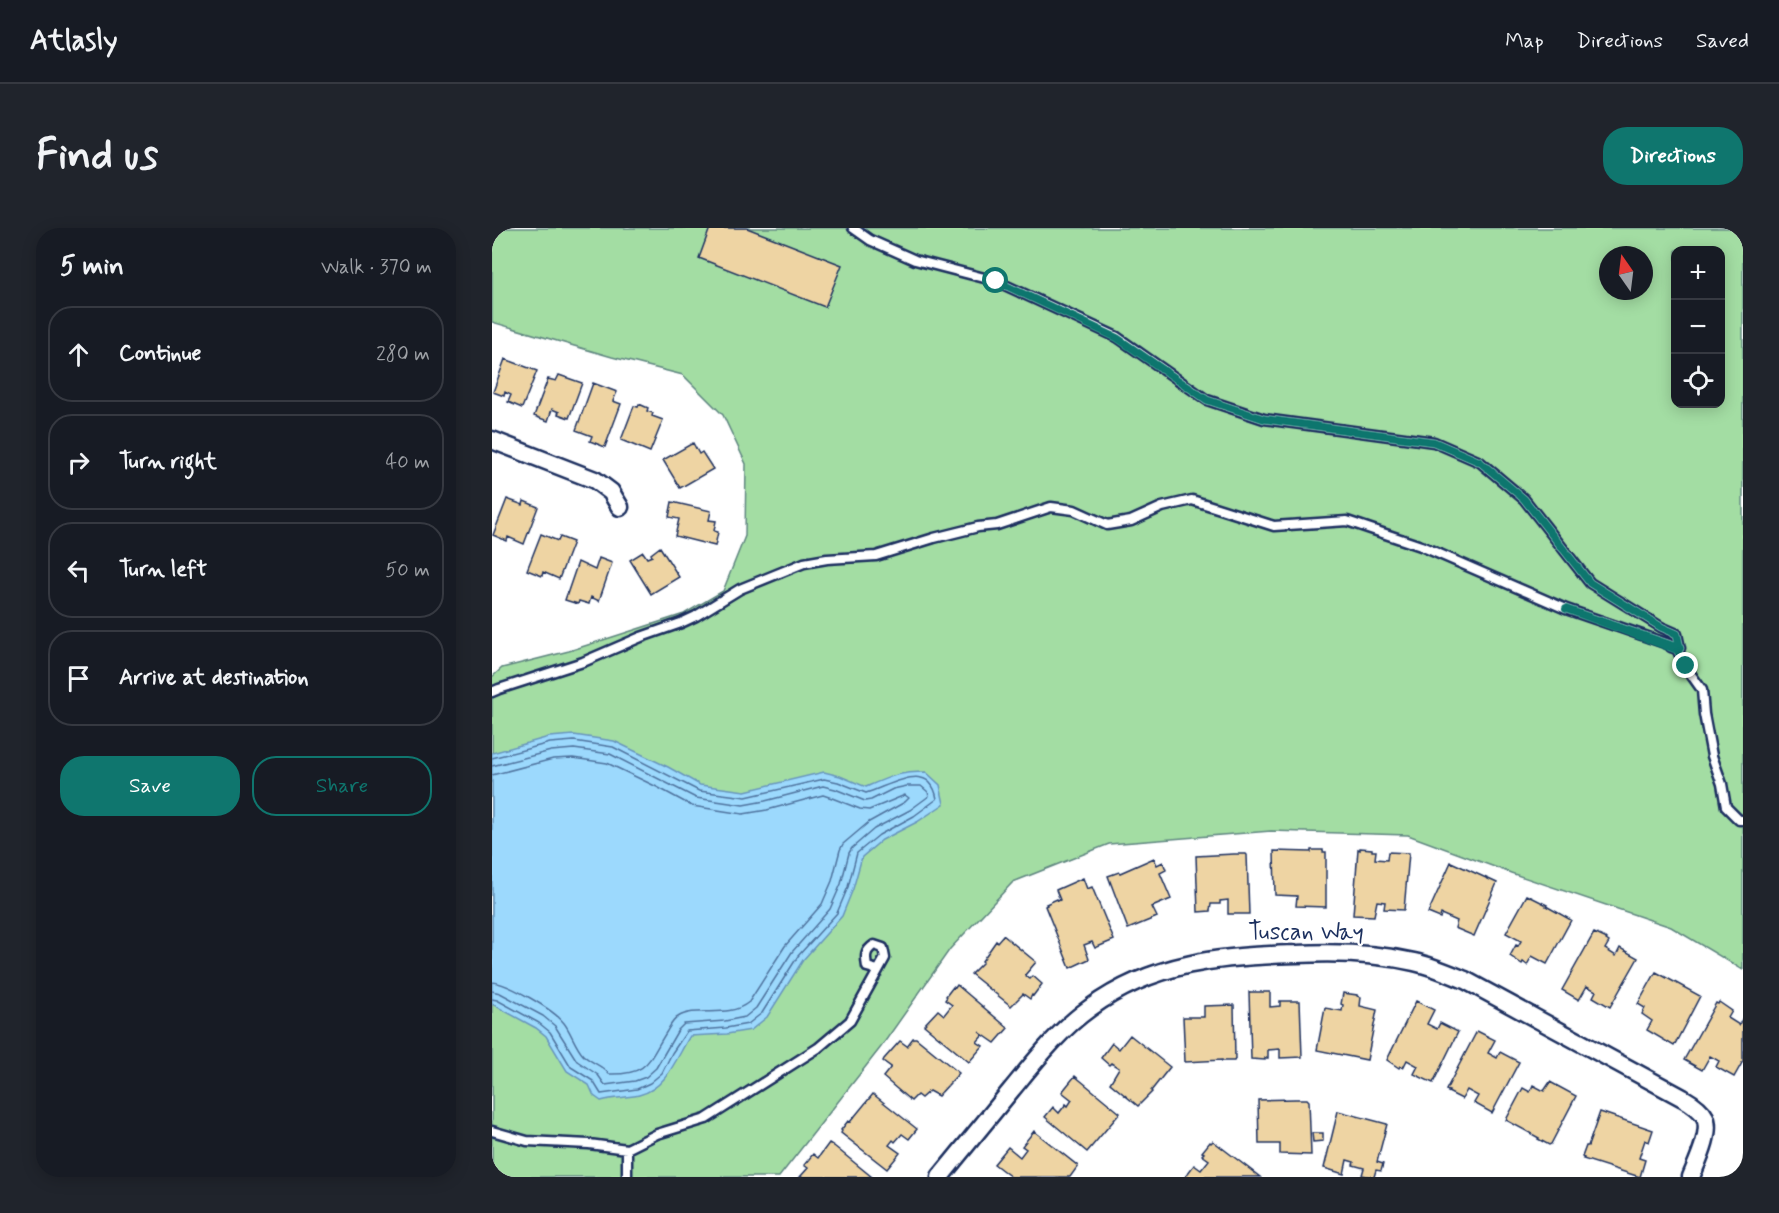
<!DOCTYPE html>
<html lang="en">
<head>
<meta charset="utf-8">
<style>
  body { margin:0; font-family:Mynerve,sans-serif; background:#20242c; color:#f1f3f6 }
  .controls { position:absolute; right:18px; top:18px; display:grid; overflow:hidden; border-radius:12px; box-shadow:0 3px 15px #0003 }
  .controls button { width:54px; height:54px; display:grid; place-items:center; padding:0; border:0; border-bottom:2px solid #363941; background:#171b24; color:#f1f3f6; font:30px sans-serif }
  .compass { position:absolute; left:1107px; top:18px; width:54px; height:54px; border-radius:50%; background:#171b24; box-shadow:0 3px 15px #0003; rotate:346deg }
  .stop { position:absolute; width:18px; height:18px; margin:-14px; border:4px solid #0f766e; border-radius:50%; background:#fff }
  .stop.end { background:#0f766e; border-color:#fff; box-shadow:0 2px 6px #0008 }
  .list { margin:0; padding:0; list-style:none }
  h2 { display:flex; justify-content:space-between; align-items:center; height:78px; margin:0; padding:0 24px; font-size:26px }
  h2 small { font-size:20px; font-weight:400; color:#9ea1a6 }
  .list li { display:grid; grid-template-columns:39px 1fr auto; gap:18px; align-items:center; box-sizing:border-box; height:96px; margin:0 12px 12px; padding:0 12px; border:2px solid #363941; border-radius:24px }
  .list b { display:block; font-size:22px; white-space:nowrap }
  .list em { font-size:20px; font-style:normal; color:#9ea1a6 }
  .actions { display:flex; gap:12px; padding:18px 24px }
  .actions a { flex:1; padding:14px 0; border:2px solid #0f766e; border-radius:24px; text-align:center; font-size:21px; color:#0f766e }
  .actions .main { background:#0f766e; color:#fff }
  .icon { flex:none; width:33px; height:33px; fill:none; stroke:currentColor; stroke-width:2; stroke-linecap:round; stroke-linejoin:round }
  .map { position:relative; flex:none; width:1251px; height:949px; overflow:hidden; border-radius:24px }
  header { display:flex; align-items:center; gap:36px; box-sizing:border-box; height:84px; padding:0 30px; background:#171b24; border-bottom:2px solid #363941 }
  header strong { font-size:28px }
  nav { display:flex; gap:33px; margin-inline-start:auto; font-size:21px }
  .intro { display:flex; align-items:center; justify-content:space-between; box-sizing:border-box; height:144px; padding:0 36px }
  h1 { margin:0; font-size:42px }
  .button { padding:15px 27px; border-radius:24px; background:#0f766e; color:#fff; font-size:21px; font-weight:700 }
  main { display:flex; gap:36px; padding:0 36px }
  aside { flex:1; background:#171b24; border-radius:24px; box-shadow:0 3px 15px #0003 }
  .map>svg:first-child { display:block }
  .green { fill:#a3dda3; stroke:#5f8680; stroke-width:1.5; fill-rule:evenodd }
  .water { fill:#9cd9fd; stroke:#6895bd; stroke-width:1.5 }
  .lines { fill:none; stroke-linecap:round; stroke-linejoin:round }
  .shore { stroke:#4f739e; stroke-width:1.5 }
  .building { fill:#eed4a3; stroke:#1b2f5e; stroke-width:1.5 }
  .service-casing { stroke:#1b2f5e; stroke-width:13 }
  .minor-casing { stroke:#1b2f5e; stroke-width:21 }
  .service { stroke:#fff; stroke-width:8 }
  .minor { stroke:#fff; stroke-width:16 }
  .route { stroke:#0f766e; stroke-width:8 }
  .labels { text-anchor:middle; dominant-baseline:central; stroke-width:4.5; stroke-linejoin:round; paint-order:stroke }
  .street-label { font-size:24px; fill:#1b2f5e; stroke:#fff }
</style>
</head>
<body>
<header>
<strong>Atlasly</strong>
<nav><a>Map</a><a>Directions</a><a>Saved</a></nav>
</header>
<div class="intro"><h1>Find us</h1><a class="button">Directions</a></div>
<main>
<aside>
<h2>5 min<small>Walk · 370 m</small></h2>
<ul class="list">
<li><svg class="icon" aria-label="ahead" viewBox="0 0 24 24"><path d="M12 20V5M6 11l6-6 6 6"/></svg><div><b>Continue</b></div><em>280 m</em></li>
<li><svg class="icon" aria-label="right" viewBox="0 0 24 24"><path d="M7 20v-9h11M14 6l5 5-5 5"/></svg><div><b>Turn right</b></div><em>40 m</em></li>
<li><svg class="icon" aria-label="left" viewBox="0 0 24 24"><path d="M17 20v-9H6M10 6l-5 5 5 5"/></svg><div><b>Turn left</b></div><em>50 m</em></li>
<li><svg class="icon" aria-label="arrive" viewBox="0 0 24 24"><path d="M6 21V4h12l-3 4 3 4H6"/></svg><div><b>Arrive at destination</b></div></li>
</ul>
<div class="actions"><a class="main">Save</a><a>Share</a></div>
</aside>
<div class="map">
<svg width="1251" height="949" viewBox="0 0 1251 949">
  <rect width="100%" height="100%" fill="#fff"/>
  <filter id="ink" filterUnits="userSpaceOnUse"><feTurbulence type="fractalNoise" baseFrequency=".0167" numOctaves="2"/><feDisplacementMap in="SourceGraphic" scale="12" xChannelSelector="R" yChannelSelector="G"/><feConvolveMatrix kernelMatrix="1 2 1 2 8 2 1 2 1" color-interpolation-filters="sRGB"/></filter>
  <g filter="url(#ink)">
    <path class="green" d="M0,0H1251V742L1179,699L1019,645L916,607L779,603L617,616L521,654L458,721L389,819L287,949H0V449L10,440L77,423L192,386L231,363L253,308L254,236L231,187L191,147L120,129L0,94ZM1184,22H1228V176H1184ZM1116,27H1152V63H1116Z"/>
    <path class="water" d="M82,507L122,513L176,539L208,557L253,563L332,544L348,548L374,559C399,548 407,544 434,544L448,557L452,576L425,594L390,612L370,629L361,661L350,688L311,732L275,789L259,802L235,806L198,808C184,830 175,860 147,867C134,870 122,869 109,873L102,868L97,857L75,843L54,808L44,800L0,776V525L57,509Z"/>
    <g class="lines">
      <path class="shore" d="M0,530L58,515L82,513L121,519L207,563L254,569L332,551L346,554L374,565C398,558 438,530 445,571L422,588L387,607L365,625L356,659L345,685L306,728L270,785L256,796L234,800L195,803L180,825L170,845L158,855L145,861L109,866L101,853L79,839L58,804L47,795L5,772L0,771
        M0,538L59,523L82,521L118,526L204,570L251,577L273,573L331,558L343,561L373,573L379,572L401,561L415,558H429L436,564L437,568L418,582L382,601L360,620L357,625L349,656L338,681L300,724L264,780L253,789L233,793L192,796L186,802L164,840L154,849L143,853L113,857L106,847L85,833L63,798L51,788L8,765L0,763
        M0,547L61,531L81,530L115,535L165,559L200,578L251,586L275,582L331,567L340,570L368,581L377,582L413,567L417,570L413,574L377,594L351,616L348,622L340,653L330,676L293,718L257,774C235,792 205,777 186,789C181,792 178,798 175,803C156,833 157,847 117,846C110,837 99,835 91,827C83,818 79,804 72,795C62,782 16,755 0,754"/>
    </g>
    <path class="building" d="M218,0H255L350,37L333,79L207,30Z
      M13,131L45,143L30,180L16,174L19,167L13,164L12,168L1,164Z
      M67,147L90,155L77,190L66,186L67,184L60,181L56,193L42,188L56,151L64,153Z
      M101,155L125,164L121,173L129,176L113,219L98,213L100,208L84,202Z
      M147,176L156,180L155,183L161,185L160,188L171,192L158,224L129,212L142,178L146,179Z
      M201,215L207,226L210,224L221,241L188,260L171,232Z
      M15,271L31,277L32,273L46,279L32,316L16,309L15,313L1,307Z
      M180,274L219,283L217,292L224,293L222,303L226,304L223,318L183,308L187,291L177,289Z
      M49,306L66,313L68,309L81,314L67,351L51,344L50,348L35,342Z
      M168,319L187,349L159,366L138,332L151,324L155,330L160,328L159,326Z
      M107,330L120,335L107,373L99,369L97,376L87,373L86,376L73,372L86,334L103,342Z
      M868,620L880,621V623H884L883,631L895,632L896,624L917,625L912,682L892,681L893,674L885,673L882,688L861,687L866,621L868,622Z
      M819,622H831V624H834V679L804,678L805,668L783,667L782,623L819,624Z
      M742,626H754L755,627L757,686H736V672L728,673V676H719L718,683L706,684L704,628Z
      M662,630L665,637L671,634L674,642L668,645L679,671L660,679L665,689L636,701L616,648L627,644L628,645Z
      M959,634L1005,655L982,708L963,700L965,693L949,686L948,690L936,685Z
      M591,650L595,661L600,659L622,712L603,720L600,714L592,717L597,731L578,740L553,678L555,677L554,676L565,671L566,673L568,672L564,662Z
      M1035,667L1055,677L1054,678L1079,692L1055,736L1040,728L1035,737L1031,734L1030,736L1018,728L1024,717L1026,718L1029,713L1014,705Z
      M1102,705L1115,711L1114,712L1117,714L1113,721L1124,728L1128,720L1146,730L1118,779L1101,769L1104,763L1095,758L1087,772L1070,762Z
      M511,707L544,734L533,747L538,751L541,748L550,756L541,768L540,767L538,771L531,766L519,778L479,746L491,734L490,733L504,713L505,714Z
      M1164,744L1208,768L1182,818L1155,802L1160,793L1150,786L1153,780L1146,776Z
      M465,757L516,800L503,815L487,804L491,807L485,814L491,818L477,834L432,797L446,782L452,787L460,777L453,772L455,769L454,768L461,759L463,760Z
      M757,764H778V779L788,778V773H808L810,829L788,830V821L776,822V830H773V832L759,831Z
      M851,765L865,767V768L869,769L868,778L885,782L875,832L825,822L833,780L850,783L851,777L849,776Z
      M924,773L942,782L935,796L945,801L948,795L966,804L941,855L922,846L926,838L915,832L911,840L908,838L907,840L895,832Z
      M1227,774L1240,783L1236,790L1247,797L1251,789V833L1242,849L1224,839L1227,833L1218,828L1210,842L1192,832L1224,775L1226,776Z
      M742,777L743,831L742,833H730V832L693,834L691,789H712V778Z
      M985,803L1003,812L996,825L1005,830L1008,824L1027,834L1000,885L982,875L986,868L975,862L970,871L956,864L957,863L954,862Z
      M638,807L678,839L659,863L660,864L646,878L618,855L627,840L619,835L617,837L609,830L620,815L627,821Z
      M421,810H424L467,845L446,868L437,863L429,870L425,867L419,873L391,849L399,839L391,833L392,831L408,813L415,818Z
      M583,848L628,885L595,924L553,889L561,879L567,885L574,876L576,878L580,872L570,864Z
      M1058,854L1084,868L1059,916L1057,917L1046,911L1047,910L1014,892L1031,860L1038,864L1041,857L1052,863Z
      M381,866L425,901L417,911L410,906L403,914L401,912L397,917L408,925L395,941L349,905L350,903L349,902L356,893L358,894Z
      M803,871H815L817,873L819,927L788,926V916H767L766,872Z
      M846,883L895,896L885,934L891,936L889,943L884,942L882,949L870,947L872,940L861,937L862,934L855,932L852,946L832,940Z
      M1108,884L1161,902L1157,914L1153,912L1147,930L1153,932L1148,949L1091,931L1092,930L1090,929L1094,918H1096Z
      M542,903L586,938L578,949H519L502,936L516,919L528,929L534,921L530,918Z
      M820,905H831V913L821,914Z
      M721,913L768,949H693L702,937L709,942L717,932L710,927L712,925L710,924L718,914L719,915Z
      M337,915L342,918L380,949H308L316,940L312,937L321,926L326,930Z"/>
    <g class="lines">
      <defs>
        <path id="service" d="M361,0L378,12L423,32L504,53L625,109L715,172L772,191L942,214L988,234L1032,271L1098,355L1169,399L1185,406L1188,420
          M1179,419L1185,421L1193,438L1210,462L1212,486L1220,528L1230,556L1234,579L1247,592H1251
          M0,464L7,461L91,434L149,409L189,395L204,388L248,361L312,335L335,331L384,328L442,310L486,299L505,297L559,279L582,282L615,297L639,293L670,279L700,272L782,298L855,293L929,318L1074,381L1188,420
          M0,903L35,913L97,916L135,921V949
          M135,921L165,906L214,891L326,820L358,793L393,730L391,720L382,717C373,723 373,728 375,739L386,742"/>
        <path id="minor" d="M0,212L103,252L119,264L128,279
          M448,949C472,920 496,890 520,861C544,832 567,802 598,780C661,734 730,728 805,726C844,724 883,725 922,734C940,738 956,745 973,752L1191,870C1198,874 1209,881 1213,889C1220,904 1205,934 1199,949"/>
      </defs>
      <use href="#service" class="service-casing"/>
      <use href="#minor" class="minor-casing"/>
      <use href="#service" class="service"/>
      <use href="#minor" class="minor"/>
    </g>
  </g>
  <g class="lines" filter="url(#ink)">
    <path class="route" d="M504,53L625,110L715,172L772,191L942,214L988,234L1032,271L1098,355L1169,399L1185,406L1188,420L1074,381L1185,422L1194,438"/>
  </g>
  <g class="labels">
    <g class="street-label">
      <text x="814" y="704">Tuscan Way</text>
    </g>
  </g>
</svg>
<div class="controls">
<button>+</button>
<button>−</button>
<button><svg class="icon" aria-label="locate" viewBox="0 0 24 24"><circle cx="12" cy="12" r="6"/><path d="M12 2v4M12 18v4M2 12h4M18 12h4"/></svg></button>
</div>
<svg class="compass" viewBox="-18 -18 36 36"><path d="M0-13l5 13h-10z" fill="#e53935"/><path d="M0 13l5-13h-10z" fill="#9ea1a6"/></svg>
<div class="stop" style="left:504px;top:53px"></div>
<div class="stop end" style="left:1194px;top:438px"></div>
</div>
</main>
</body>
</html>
